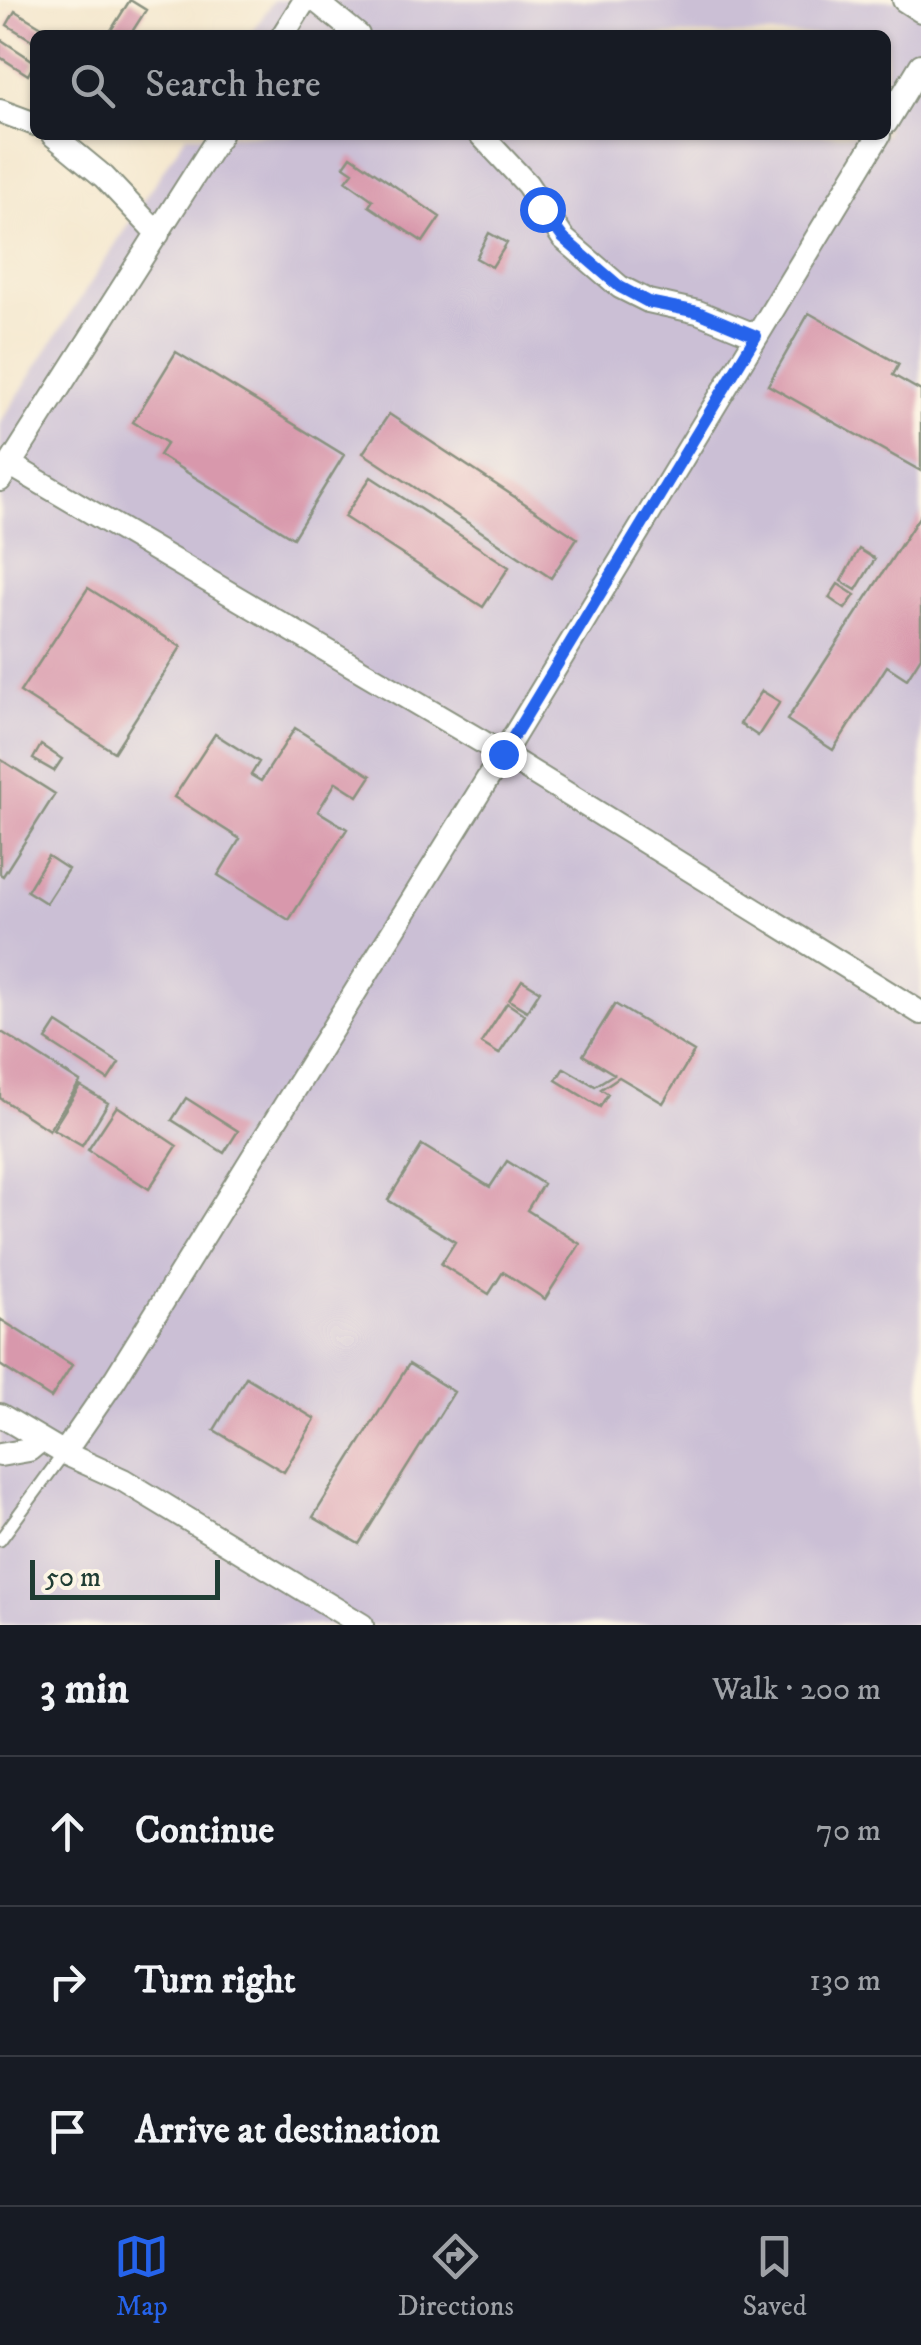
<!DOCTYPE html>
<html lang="en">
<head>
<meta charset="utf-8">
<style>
  body { margin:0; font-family:"IM FELL DW Pica",serif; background:#242831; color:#f1f3f6 }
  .scale { position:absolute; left:30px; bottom:25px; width:190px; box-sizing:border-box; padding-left:10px; border:5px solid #1f3d34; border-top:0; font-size:28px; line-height:35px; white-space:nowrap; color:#1f3d34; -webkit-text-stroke:8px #fcf5e5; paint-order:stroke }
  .stop { position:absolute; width:30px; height:30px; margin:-22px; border:8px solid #2563eb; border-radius:50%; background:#fff }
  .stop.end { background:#2563eb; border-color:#fff; box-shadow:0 2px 10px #0008 }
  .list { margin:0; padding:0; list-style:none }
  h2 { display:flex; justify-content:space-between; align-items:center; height:130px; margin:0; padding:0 40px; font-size:42px }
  h2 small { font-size:32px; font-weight:400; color:#9ea1a6 }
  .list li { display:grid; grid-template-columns:65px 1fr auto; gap:30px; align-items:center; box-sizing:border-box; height:150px; padding:0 40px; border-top:2px solid #363941 }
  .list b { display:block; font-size:38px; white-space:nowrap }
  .list em { font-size:32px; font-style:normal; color:#9ea1a6 }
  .icon { flex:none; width:55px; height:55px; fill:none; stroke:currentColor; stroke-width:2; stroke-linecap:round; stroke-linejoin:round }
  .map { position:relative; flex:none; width:921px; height:1625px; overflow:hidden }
  .search { position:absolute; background:#171b24; box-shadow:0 2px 8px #0004; left:30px; right:30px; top:30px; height:110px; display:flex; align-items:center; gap:25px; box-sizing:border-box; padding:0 35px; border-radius:15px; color:#9ea1a6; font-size:38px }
  .sheet { height:580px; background:#171b24 }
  nav { display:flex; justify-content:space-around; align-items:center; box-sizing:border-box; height:140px; border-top:2px solid #363941; background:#171b24; font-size:28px; color:#9ea1a6 }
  nav a { display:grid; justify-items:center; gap:5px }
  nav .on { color:#2563eb }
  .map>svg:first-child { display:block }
  .industrial { fill:#cbbfd5 }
  .building { fill:#d898ac }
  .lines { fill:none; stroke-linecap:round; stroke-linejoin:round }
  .service-casing { stroke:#8a9280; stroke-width:15 }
  .minor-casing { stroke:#8a9280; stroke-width:26 }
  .service { stroke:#fff; stroke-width:11 }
  .minor { stroke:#fff; stroke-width:22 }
  .route { stroke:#2563eb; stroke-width:12 }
</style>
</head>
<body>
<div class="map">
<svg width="921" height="1625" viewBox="0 0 921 1625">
  <rect width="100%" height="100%" fill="#fcf5e5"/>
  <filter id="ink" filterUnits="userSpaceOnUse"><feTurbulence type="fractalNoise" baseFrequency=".01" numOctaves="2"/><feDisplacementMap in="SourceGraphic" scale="20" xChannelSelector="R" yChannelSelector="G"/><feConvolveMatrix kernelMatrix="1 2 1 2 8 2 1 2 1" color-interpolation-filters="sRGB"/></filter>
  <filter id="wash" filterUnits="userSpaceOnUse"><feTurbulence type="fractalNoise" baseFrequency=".0048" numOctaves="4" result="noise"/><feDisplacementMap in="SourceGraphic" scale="40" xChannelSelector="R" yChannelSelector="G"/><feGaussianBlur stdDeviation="2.25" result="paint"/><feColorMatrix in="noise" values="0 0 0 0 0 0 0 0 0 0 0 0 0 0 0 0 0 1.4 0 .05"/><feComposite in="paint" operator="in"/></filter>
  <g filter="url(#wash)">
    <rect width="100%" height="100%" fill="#f4e7cd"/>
    <path class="industrial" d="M273,0H921V1625H0V423L186,135H886V35H251Z"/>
    <g id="blocks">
      <path class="building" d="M130,0L146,10L130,35H108Z
        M15,11L55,35H35V42L7,25Z
        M0,39L35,62L28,75L0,57Z
        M351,156L440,217L423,242L369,206L373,200L346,181L353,172L344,166Z
        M489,233L507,243L492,267L476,258Z
        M809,313L899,364L893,375L921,391V471L768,385Z
        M176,352L344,455L293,538L159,455L167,443L133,422Z
        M389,414L577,538L551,578L363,453Z
        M371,477L509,567L483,607L344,517Z
        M921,514V657L907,679L887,666L833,750L787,720Z
        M859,549L875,559L856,590L841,581Z
        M838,584L855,595L845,609L829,598Z
        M88,588L181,647L114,752L20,692Z
        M762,691L780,702L758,736L740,724Z
        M295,728L371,776L358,796L336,782L318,811L347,829L289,920L218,875L240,839L174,797L215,734L259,762L251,775L261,781Z
        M41,745L62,759L54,771L33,759Z
        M0,759L55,794L3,876L0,874Z
        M48,856L68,869L46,903L27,891Z
        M522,980L540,991L527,1011L509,1000Z
        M507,1003L525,1015L499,1054L481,1043Z
        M615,1004L694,1052L663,1103L619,1077L601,1089L608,1094L600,1107L556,1080L564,1068L595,1086L614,1074L583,1055Z
        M57,1023L119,1063L108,1080L46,1040Z
        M0,1031L80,1082L49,1130L0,1098Z
        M80,1086L108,1103L82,1146L53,1129Z
        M186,1098L238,1131L224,1153L172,1120Z
        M117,1106L177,1146L149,1189L88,1150Z
        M422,1145L490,1187L507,1161L543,1184L527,1210L580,1244L545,1299L503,1272L489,1294L441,1264L455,1242L388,1200Z
        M0,1319L72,1365L51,1398L0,1365Z
        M409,1364L454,1392L359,1544L313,1517Z
        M246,1377L315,1419L284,1472L214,1430Z"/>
    </g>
  </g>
  <g filter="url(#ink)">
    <use href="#blocks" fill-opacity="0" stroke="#8a9280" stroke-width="2.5"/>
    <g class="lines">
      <defs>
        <path id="service" d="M0,1540L64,1453"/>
        <path id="minor" d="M315,0L358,35
          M904,0L921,11
          M283,35L305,0
          M0,111L35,124
          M886,123L921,65
          M53,135L104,177L158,234
          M481,135L527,184L563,238L620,287L648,301L698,312L757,336
          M11,465L503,754L921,1013
          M0,480L220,135
          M0,1415L64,1453
          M0,1455L29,1450L41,1440
          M362,1625L123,1480L64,1453L115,1379L503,754L879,135"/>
      </defs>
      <use href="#service" class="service-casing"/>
      <use href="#minor" class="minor-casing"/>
      <use href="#service" class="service"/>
      <use href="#minor" class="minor"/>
    </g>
  </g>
  <g class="lines" filter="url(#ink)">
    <path class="route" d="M503,754L756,336L698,312L648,302L620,287L563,238L542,209"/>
  </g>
</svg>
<div class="scale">50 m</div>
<div class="stop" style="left:542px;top:209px"></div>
<div class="stop end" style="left:503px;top:754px"></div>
<div class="search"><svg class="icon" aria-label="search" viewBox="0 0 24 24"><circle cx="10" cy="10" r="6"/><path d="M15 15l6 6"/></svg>Search here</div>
</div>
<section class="sheet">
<h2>3 min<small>Walk · 200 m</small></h2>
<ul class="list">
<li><svg class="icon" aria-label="ahead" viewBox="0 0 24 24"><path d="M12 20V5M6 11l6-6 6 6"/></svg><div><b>Continue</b></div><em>70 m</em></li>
<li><svg class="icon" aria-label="right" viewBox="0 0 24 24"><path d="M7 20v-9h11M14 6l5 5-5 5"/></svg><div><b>Turn right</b></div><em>130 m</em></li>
<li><svg class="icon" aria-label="arrive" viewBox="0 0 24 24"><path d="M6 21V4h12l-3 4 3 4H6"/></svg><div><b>Arrive at destination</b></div></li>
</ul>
</section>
<nav>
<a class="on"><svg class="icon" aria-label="map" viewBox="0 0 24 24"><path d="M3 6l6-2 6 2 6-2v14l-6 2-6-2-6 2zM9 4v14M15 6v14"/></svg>Map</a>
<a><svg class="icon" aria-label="directions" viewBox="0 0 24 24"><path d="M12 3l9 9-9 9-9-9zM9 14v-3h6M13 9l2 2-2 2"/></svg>Directions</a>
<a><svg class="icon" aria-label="saved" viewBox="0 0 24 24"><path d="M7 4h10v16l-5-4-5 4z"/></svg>Saved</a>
</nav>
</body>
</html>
